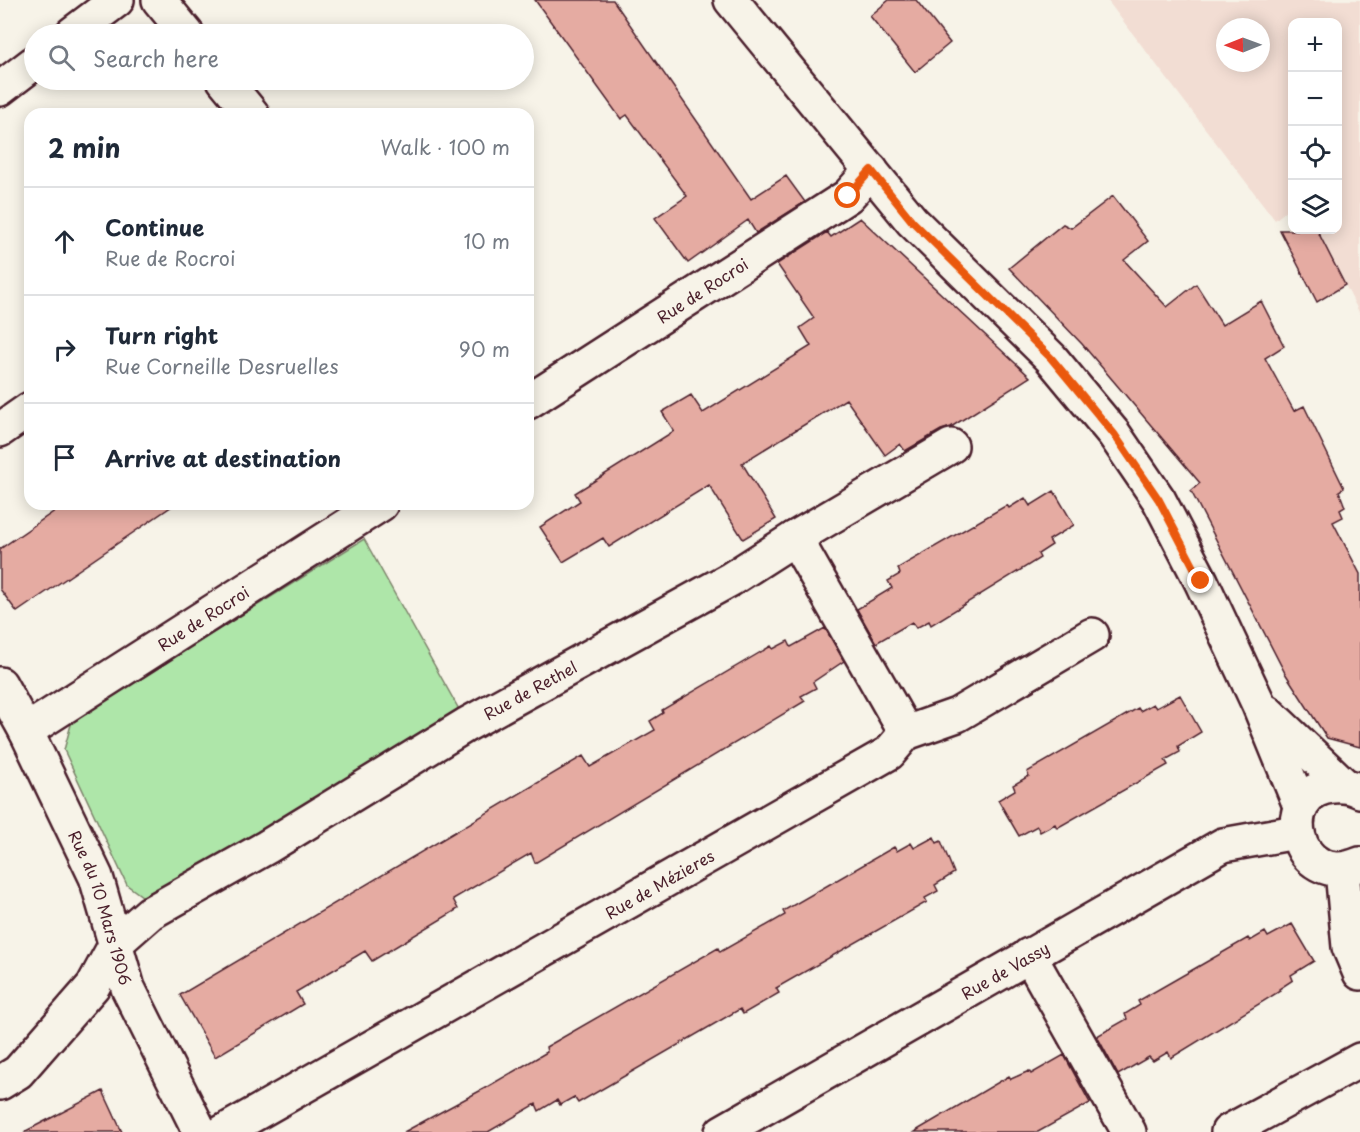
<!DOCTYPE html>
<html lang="en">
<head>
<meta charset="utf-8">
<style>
  body { margin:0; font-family:"Playpen Sans",sans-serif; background:#f6f6f7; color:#1f2937 }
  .controls { position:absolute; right:18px; top:18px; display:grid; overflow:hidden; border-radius:12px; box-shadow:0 3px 15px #0003 }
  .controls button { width:54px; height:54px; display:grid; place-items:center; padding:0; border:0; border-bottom:2px solid #e0e1e3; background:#fff; color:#1f2937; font:30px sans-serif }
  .compass { position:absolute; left:1216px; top:18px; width:54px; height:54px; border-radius:50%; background:#fff; box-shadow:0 3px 15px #0003; rotate:269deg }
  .stop { position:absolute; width:18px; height:18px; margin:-14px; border:4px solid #ea580c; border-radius:50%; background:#fff }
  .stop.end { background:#ea580c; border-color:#fff; box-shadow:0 2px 6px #0008 }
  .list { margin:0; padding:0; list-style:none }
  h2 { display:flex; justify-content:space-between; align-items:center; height:78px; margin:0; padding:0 24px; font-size:26px }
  h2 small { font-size:20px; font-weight:400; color:#747a83 }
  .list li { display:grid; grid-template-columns:39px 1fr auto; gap:18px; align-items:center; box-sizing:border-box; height:108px; padding:0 24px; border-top:2px solid #e0e1e3 }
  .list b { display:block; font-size:22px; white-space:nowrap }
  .list p { margin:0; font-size:20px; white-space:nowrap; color:#747a83 }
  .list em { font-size:20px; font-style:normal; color:#747a83 }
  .icon { flex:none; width:33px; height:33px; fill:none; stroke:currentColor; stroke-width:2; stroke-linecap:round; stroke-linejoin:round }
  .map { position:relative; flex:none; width:1360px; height:1132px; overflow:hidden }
  .search { position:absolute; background:#fff; box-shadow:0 3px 15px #0003; left:24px; top:24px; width:510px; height:66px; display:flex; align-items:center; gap:15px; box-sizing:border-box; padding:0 21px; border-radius:33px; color:#747a83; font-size:22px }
  .panel { position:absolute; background:#fff; box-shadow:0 3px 15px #0003; left:24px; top:108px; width:510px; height:402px; border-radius:18px }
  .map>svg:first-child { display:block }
  .built { fill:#f2ddd3; fill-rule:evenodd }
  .green { fill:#aee6a9; stroke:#7c826a; stroke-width:1.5 }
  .building { fill:#e5aba2; stroke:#4a1f2b; stroke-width:1.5 }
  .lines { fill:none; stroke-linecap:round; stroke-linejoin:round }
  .street-casing { stroke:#4a1f2b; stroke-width:38 }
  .street { stroke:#f7f3e8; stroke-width:33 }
  .route { stroke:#ea580c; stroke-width:8 }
  .labels { text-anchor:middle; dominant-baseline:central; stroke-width:5; stroke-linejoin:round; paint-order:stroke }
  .street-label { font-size:16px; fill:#4a1f2b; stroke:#f7f3e8 }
</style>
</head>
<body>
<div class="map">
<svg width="1360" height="1132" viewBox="0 0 1360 1132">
  <rect width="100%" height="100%" fill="#f7f3e8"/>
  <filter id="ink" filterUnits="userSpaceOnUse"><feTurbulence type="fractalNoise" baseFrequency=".0167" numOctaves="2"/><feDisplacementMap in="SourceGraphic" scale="12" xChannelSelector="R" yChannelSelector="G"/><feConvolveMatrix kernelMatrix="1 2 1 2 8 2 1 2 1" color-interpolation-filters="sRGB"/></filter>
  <g filter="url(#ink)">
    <path class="built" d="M1107,0H1360V314L1317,230H1338V22H1292V206L1275,220ZM1225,27H1261V63H1225Z"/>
    <path class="green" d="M364,539L461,713L159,896H142L127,885L64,750L72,721Z"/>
    <path class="building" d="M535,0H613L751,199L786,176L805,202L756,233L748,220L688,263L655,218L687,196L627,115L621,119Z
      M889,0H916L950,43L915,72L870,16Z
      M1113,196L1148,241L1124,260L1167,307L1196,284L1222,325L1261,301L1284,346L1265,358L1294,411L1304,406L1344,488L1339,491L1345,507L1340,510L1343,517L1333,522L1360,574V747L1327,738L1285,673L1191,491L1200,483L1082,344L1009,268L1063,224L1071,228Z
      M860,218L1030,377L951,427L941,430L905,451L900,444L885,455L846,399L742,463L776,519L743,539L709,485L609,547L603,538L563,562L540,527L580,501L575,493L674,431L662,412L691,395L703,413L811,346L800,328L814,318L777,264L827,232L831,237Z
      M1280,230H1317L1345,285L1317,302Z
      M1054,491L1074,525L1049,540L1052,545L1038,554L1040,558L931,625L929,621L916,628L912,622L876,643L857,609L892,588L888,581L900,574L898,568L1007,505L1009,508L1025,498L1030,506Z
      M65,504H175L17,612L0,589V549Z
      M825,628L844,661L813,682L816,688L801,696L805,701L535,863L531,853L453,899L458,909L372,961L365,951L335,969L296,992L303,1004L215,1057L180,995L583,756L590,767L655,730L650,721L663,713L662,710L771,646L773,649L788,641L791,647Z
      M1180,695L1201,732L1178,746L1180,752L1165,760L1168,765L1057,828L1055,824L1040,832L1037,826L1019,836L998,800L1015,790L1013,785L1029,776L1027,772L1138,708L1140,711L1153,704L1156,708Z
      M934,837L937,843L941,841L954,873L935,885L938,891L925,898L927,902L776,988L779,993L743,1014L740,1009L578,1103L574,1097L560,1105L557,1100L539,1111L536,1104L488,1132H404L487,1087L547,1052L546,1047L718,948L720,952L785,915L783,911L894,847L897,851L911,843L914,848Z
      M1292,924L1314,961L1291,975L1293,980L1279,989L1280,991L1171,1058L1168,1052L1153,1061L1149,1057L1118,1075L1097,1036L1127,1019L1125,1014L1140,1005L1138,1001L1194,969L1248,938L1250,941L1265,932L1268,937Z
      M1064,1055L1090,1103L1038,1132H914L1009,1076L1011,1079L1029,1071L1031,1074Z
      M103,1091L122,1132H24Z"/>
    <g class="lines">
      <defs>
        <g id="street">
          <path d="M159,0L187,34"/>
          <path d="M731,0L912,221L1051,358L1114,434L1159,500L1201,581L1259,705L1301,808"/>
          <path d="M72,34L117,0"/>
          <path d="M224,80L252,114"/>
          <path d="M0,89L34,63"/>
          <path id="s1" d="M528,402L848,196L871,170"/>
          <path d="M0,430L30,409"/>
          <path d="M795,538L906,733"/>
          <path id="s2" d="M0,684L26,731L96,877L128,988L200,1132"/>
          <path d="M1267,712L1344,785"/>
          <path id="s3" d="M26,731L381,504"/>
          <path d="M1360,791C1351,786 1343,785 1333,786C1273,790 1293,892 1360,864"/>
          <path d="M1342,870L1349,947L1360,973"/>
          <path d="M1029,955L1129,1132"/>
          <path id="s4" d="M0,1083L18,1072L93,986L117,942L150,913L267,847L466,725L731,579L795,538L951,446"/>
          <path id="s5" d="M223,1132L889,753L906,733L957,715L1092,635"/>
          <path id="s6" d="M722,1132L1223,845L1296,832"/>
          <path d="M1228,1132L1360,1060"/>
        </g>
      </defs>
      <use href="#street" class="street-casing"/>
      <use href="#street" class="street"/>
    </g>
  </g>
  <g class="lines" filter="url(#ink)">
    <path class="route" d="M848,196L871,170L912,221L1051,358L1114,434L1159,500L1201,581"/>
  </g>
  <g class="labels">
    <g class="street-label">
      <text stroke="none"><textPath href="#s1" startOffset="207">Rue de Rocroi</textPath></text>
      <text stroke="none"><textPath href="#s3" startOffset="210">Rue de Rocroi</textPath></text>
      <text stroke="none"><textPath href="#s4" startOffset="670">Rue de Rethel</textPath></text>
      <text stroke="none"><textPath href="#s5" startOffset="502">Rue de Mézieres</textPath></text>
      <text stroke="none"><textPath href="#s2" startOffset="246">Rue du 10 Mars 1906</textPath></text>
      <text stroke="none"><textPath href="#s6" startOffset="326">Rue de Vassy</textPath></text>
    </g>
  </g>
</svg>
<div class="controls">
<button>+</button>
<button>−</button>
<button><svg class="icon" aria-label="locate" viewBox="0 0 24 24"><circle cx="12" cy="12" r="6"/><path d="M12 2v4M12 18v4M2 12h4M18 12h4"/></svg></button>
<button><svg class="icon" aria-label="layers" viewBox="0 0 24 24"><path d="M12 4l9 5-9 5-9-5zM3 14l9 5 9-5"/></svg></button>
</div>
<svg class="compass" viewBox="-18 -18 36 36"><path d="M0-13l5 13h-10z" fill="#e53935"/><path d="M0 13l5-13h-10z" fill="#747a83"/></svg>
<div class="stop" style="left:848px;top:196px"></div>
<div class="stop end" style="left:1201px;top:581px"></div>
<div class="search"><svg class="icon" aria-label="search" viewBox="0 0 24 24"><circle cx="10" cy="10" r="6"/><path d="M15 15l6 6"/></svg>Search here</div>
<section class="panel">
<h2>2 min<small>Walk · 100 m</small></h2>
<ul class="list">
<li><svg class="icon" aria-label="ahead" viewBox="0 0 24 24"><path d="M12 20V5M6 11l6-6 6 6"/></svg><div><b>Continue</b><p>Rue de Rocroi</p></div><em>10 m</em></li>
<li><svg class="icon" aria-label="right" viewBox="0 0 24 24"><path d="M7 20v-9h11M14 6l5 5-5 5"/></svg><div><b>Turn right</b><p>Rue Corneille Desruelles</p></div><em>90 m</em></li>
<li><svg class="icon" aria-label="arrive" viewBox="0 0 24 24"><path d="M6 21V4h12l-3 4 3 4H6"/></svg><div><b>Arrive at destination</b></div></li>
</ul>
</section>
</div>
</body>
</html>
